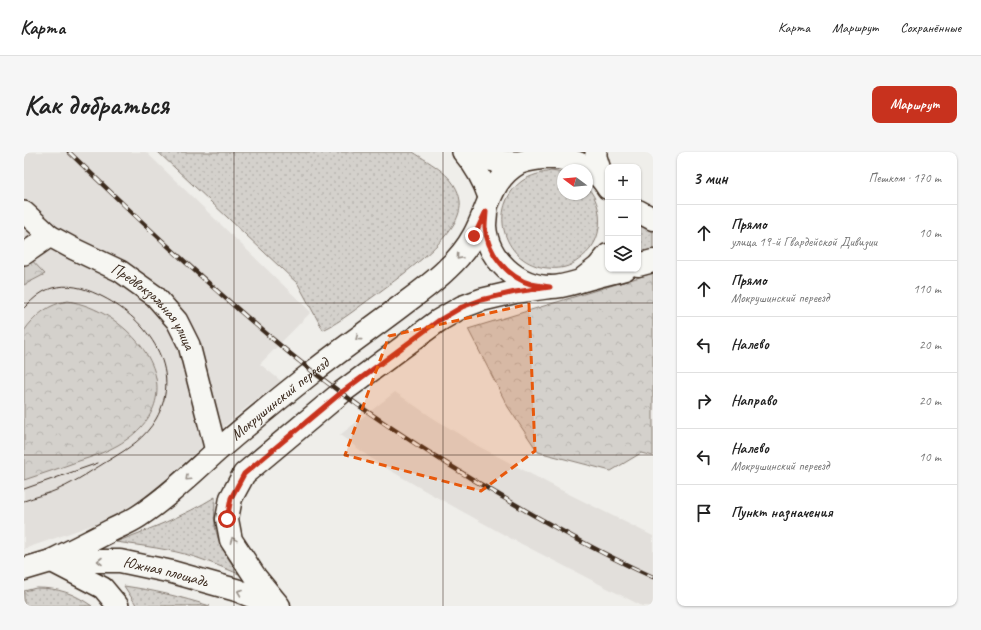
<!DOCTYPE html>
<html lang="ru">
<head>
<meta charset="utf-8">
<style>
  body { margin:0; font-family:Caveat,sans-serif; background:#f6f6f6; color:#222 }
  .controls { position:absolute; right:12px; top:12px; display:grid; overflow:hidden; border-radius:8px; box-shadow:0 1px 3px #0004 }
  .controls button { width:36px; height:36px; display:grid; place-items:center; padding:0; border:0; border-bottom:1px solid #e0e0e0; background:#fff; color:#222; font:20px sans-serif }
  .compass { position:absolute; left:533px; top:12px; width:36px; height:36px; border-radius:50%; background:#fff; box-shadow:0 1px 3px #0004; rotate:286deg }
  .stop { position:absolute; width:12px; height:12px; margin:-9px; border:3px solid #c8321e; border-radius:50%; background:#fff }
  .stop.end { background:#c8321e; border-color:#fff; box-shadow:0 1px 4px #0008 }
  .list { margin:0; padding:0; list-style:none }
  h2 { display:flex; justify-content:space-between; align-items:center; height:52px; margin:0; padding:0 16px; font-size:17px }
  h2 small { font-size:13px; font-weight:400; color:#767676 }
  .list li { display:grid; grid-template-columns:26px 1fr auto; gap:12px; align-items:center; box-sizing:border-box; height:56px; padding:0 16px; border-top:1px solid #e0e0e0 }
  .list b { display:block; font-size:15px; white-space:nowrap }
  .list p { margin:0; font-size:13px; white-space:nowrap; color:#767676 }
  .list em { font-size:13px; font-style:normal; color:#767676 }
  .icon { flex:none; width:22px; height:22px; fill:none; stroke:currentColor; stroke-width:2; stroke-linecap:round; stroke-linejoin:round }
  .map { position:relative; flex:none; width:629px; height:454px; overflow:hidden; border-radius:8px }
  header { display:flex; align-items:center; gap:24px; box-sizing:border-box; height:56px; padding:0 20px; background:#fff; border-bottom:1px solid #e0e0e0 }
  header strong { font-size:19px }
  nav { display:flex; gap:22px; margin-inline-start:auto; font-size:14px }
  .intro { display:flex; align-items:center; justify-content:space-between; box-sizing:border-box; height:96px; padding:0 24px }
  h1 { margin:0; font-size:28px }
  .button { padding:10px 18px; border-radius:8px; background:#c8321e; color:#fff; font-size:14px; font-weight:700 }
  main { display:flex; gap:24px; padding:0 24px }
  aside { flex:1; background:#fff; border-radius:8px; box-shadow:0 1px 3px #0004 }
  .map>svg:first-child { display:block }
  .built { fill:#e2dfdb }
  .grass { fill:url(#grass-dots); stroke:#887e75 }
  .forest { fill:url(#forest-crowns); stroke:#887e75 }
  .lines { fill:none; stroke-linecap:round; stroke-linejoin:round }
  .minor-casing { stroke:#3b2a1e; stroke-width:24 }
  .major-casing { stroke:#3b2a1e; stroke-width:25 }
  .minor { stroke:#f6f6f2; stroke-width:21 }
  .major { stroke:#f6f6f2; stroke-width:22 }
  .tram { stroke:#3b2a1e; stroke-width:1 }
  .rail-casing { stroke:#3b2a1e; stroke-width:4.5 }
  .rail { stroke:#f6f6f2; stroke-width:3; stroke-dasharray:9; stroke-linecap:butt }
  .oneway { stroke:#989088 }
  .route { stroke:#c8321e; stroke-width:5 }
  .marked { fill:#e8590c; fill-opacity:0.2; stroke:#e8590c; stroke-width:3; stroke-dasharray:8 5; stroke-linejoin:round }
  .grid { fill:none; stroke:#3b2a1e; stroke-width:1; stroke-opacity:0.55 }
  .labels { text-anchor:middle; dominant-baseline:central; stroke-width:3; stroke-linejoin:round; paint-order:stroke }
  .street-label { font-size:16px; fill:#3b2a1e; stroke:#f6f6f2 }
</style>
</head>
<body>
<header>
<strong>Карта</strong>
<nav><a>Карта</a><a>Маршрут</a><a>Сохранённые</a></nav>
</header>
<div class="intro"><h1>Как добраться</h1><a class="button">Маршрут</a></div>
<main>
<div class="map">
<svg width="629" height="454" viewBox="0 0 629 454">
  <defs>
    <pattern id="grass-dots" width="8" height="8" patternUnits="userSpaceOnUse"><rect width="8" height="8" fill="#d4d1cc"/><path d="M2 2h.1M6 6h.1" fill="none" stroke="#b7b4af" stroke-width="1.8" stroke-linecap="round"/></pattern>
    <pattern id="forest-crowns" width="20" height="18" patternUnits="userSpaceOnUse"><rect width="20" height="18" fill="#d4d1cc"/><path d="M2 6a3 3 0 1 1 6 0M12 15a3 3 0 1 1 6 0" fill="none" stroke="#b7b4af"/></pattern>
  </defs>
  <rect width="100%" height="100%" fill="#efeeea"/>
  <filter id="ink" filterUnits="userSpaceOnUse"><feTurbulence type="fractalNoise" baseFrequency=".025" numOctaves="2"/><feDisplacementMap in="SourceGraphic" scale="8" xChannelSelector="R" yChannelSelector="G"/><feConvolveMatrix kernelMatrix="1 2 1 2 8 2 1 2 1" color-interpolation-filters="sRGB"/></filter>
  <g filter="url(#ink)">
    <path class="built" d="M0,0H122L287,160L236,212L257,229L214,262L124,343L83,368L0,397Z
      M371,240L406,264L454,294L537,338L629,384V454H618L486,386L398,337L352,310L316,283Z"/>
    <path class="grass" d="M134,0H389C407,12 433,24 436,49C437,56 434,65 431,70C416,97 374,126 350,144C333,156 318,169 299,178L274,132Z
      M527,19L539,21V42H563V35C574,46 578,66 574,81C571,94 562,103 550,111C543,116 533,117 524,116C480,113 462,56 498,29C507,23 517,21 527,19Z
      M614,73L629,80V100L614,104Z
      M191,345C191,354 190,364 191,374C194,392 204,407 215,422C200,416 186,410 171,405C146,397 119,394 92,390C126,377 160,364 191,345Z
      M100,434C129,438 157,445 186,454H113Z
      M12,436C35,436 49,441 68,454H0V439Z"/>
    <path class="forest" d="M0,100L21,122L0,133Z
      M629,121V304L617,301L587,319L514,300L484,255L444,177Z
      M44,149C73,154 99,171 117,194C146,233 134,270 94,293C82,300 68,305 55,309C36,316 18,322 0,328V179C11,163 25,152 44,149Z"/>
    <g class="lines">
      <defs>
        <g id="minor">
          <path d="M439,0C457,9 476,10 496,10"/>
          <path d="M572,0V5L579,27"/>
          <path d="M440,1C452,15 459,28 465,45"/>
          <path id="s1" d="M0,60L26,84L50,97L96,119L131,144L153,169L165,193L192,299"/>
          <path d="M0,102L26,84"/>
          <path d="M27,409L79,436L94,454"/>
        </g>
        <g id="major">
          <path d="M462,59C462,64 461,69 461,74C463,107 494,135 527,135C538,135 549,131 560,128C573,124 587,121 601,117"/>
          <path d="M614,59L629,67"/>
          <path d="M614,113L629,109"/>
          <path d="M560,126L574,115L584,103"/>
          <path id="s2" d="M27,409C47,399 67,389 86,379C96,374 106,370 115,364C144,345 168,321 194,298C225,271 257,245 290,219C318,197 348,176 377,154C393,142 409,131 423,117C434,107 443,96 450,83C465,56 466,27 495,11C527,0 566,6 584,36"/>
          <path id="s3" d="M0,417L27,409H96L148,420L212,438L252,454"/>
          <path d="M255,454L232,426L207,388L203,367L207,346L220,322L318,240L414,169L438,155L457,148L491,140L526,135"/>
        </g>
      </defs>
      <use href="#minor" class="minor-casing"/>
      <use href="#major" class="major-casing"/>
      <use href="#minor" class="minor"/>
      <use href="#major" class="major"/>
      <path class="tram" d="M0,156C10,146 19,137 33,135C50,132 65,138 79,145C124,168 160,218 132,267C121,286 105,296 87,307C70,317 53,329 35,337C24,342 11,345 0,349
        M0,337L74,311"/>
      <defs>
        <path id="rail" d="M45,0C117,70 191,140 269,204C337,259 411,306 487,350C533,377 580,403 629,425"/>
      </defs>
      <use href="#rail" class="rail-casing"/>
      <use href="#rail" class="rail"/>
    </g>
    <defs><path id="oneway-chevron" d="M-2-3.5L2.5 0L-2 3.5" fill="none" stroke-width="1.6" stroke-linecap="round" stroke-linejoin="round"/></defs>
    <g class="oneway">
      <use href="#oneway-chevron" transform="translate(435 105) rotate(131)"/>
      <use href="#oneway-chevron" transform="translate(334 186) rotate(143)"/>
      <use href="#oneway-chevron" transform="translate(164 326) rotate(137)"/>
      <use href="#oneway-chevron" transform="translate(209 388) rotate(-111)"/>
      <use href="#oneway-chevron" transform="translate(76 409) rotate(-180)"/>
      <use href="#oneway-chevron" transform="translate(216 440) rotate(-159)"/>
    </g>
  </g>
  <g class="lines" filter="url(#ink)">
    <path class="route" d="M203,367L207,346L220,322L318,240L414,169L438,155L457,148L491,140L526,135C519,134 513,133 507,132C483,125 463,100 461,75C461,70 462,64 462,59L450,84"/>
  </g>
  <path class="marked" d="M505,152L511,299L457,339L321,303L365,184Z"/>
  <path class="grid" d="M210,0V454M419,0V454M0,151H629M0,303H629"/>
  <g class="labels">
    <g class="street-label">
      <text stroke="none"><textPath href="#s1" startOffset="163">Предвокзальная улица</textPath></text>
      <text stroke="none"><textPath href="#s2" startOffset="282">Мокрушинский переезд</textPath></text>
      <text stroke="none"><textPath href="#s3" startOffset="144">Южная площадь</textPath></text>
    </g>
  </g>
</svg>
<div class="controls">
<button>+</button>
<button>−</button>
<button><svg class="icon" aria-label="layers" viewBox="0 0 24 24"><path d="M12 4l9 5-9 5-9-5zM3 14l9 5 9-5"/></svg></button>
</div>
<svg class="compass" viewBox="-18 -18 36 36"><path d="M0-13l5 13h-10z" fill="#e53935"/><path d="M0 13l5-13h-10z" fill="#767676"/></svg>
<div class="stop" style="left:203px;top:367px"></div>
<div class="stop end" style="left:450px;top:84px"></div>
</div>
<aside>
<h2>3 мин<small>Пешком · 170 m</small></h2>
<ul class="list">
<li><svg class="icon" aria-label="ahead" viewBox="0 0 24 24"><path d="M12 20V5M6 11l6-6 6 6"/></svg><div><b>Прямо</b><p>улица 19-й Гвардейской Дивизии</p></div><em>10 m</em></li>
<li><svg class="icon" aria-label="ahead" viewBox="0 0 24 24"><path d="M12 20V5M6 11l6-6 6 6"/></svg><div><b>Прямо</b><p>Мокрушинский переезд</p></div><em>110 m</em></li>
<li><svg class="icon" aria-label="left" viewBox="0 0 24 24"><path d="M17 20v-9H6M10 6l-5 5 5 5"/></svg><div><b>Налево</b></div><em>20 m</em></li>
<li><svg class="icon" aria-label="right" viewBox="0 0 24 24"><path d="M7 20v-9h11M14 6l5 5-5 5"/></svg><div><b>Направо</b></div><em>20 m</em></li>
<li><svg class="icon" aria-label="left" viewBox="0 0 24 24"><path d="M17 20v-9H6M10 6l-5 5 5 5"/></svg><div><b>Налево</b><p>Мокрушинский переезд</p></div><em>10 m</em></li>
<li><svg class="icon" aria-label="arrive" viewBox="0 0 24 24"><path d="M6 21V4h12l-3 4 3 4H6"/></svg><div><b>Пункт назначения</b></div></li>
</ul>
</aside>
</main>
</body>
</html>
